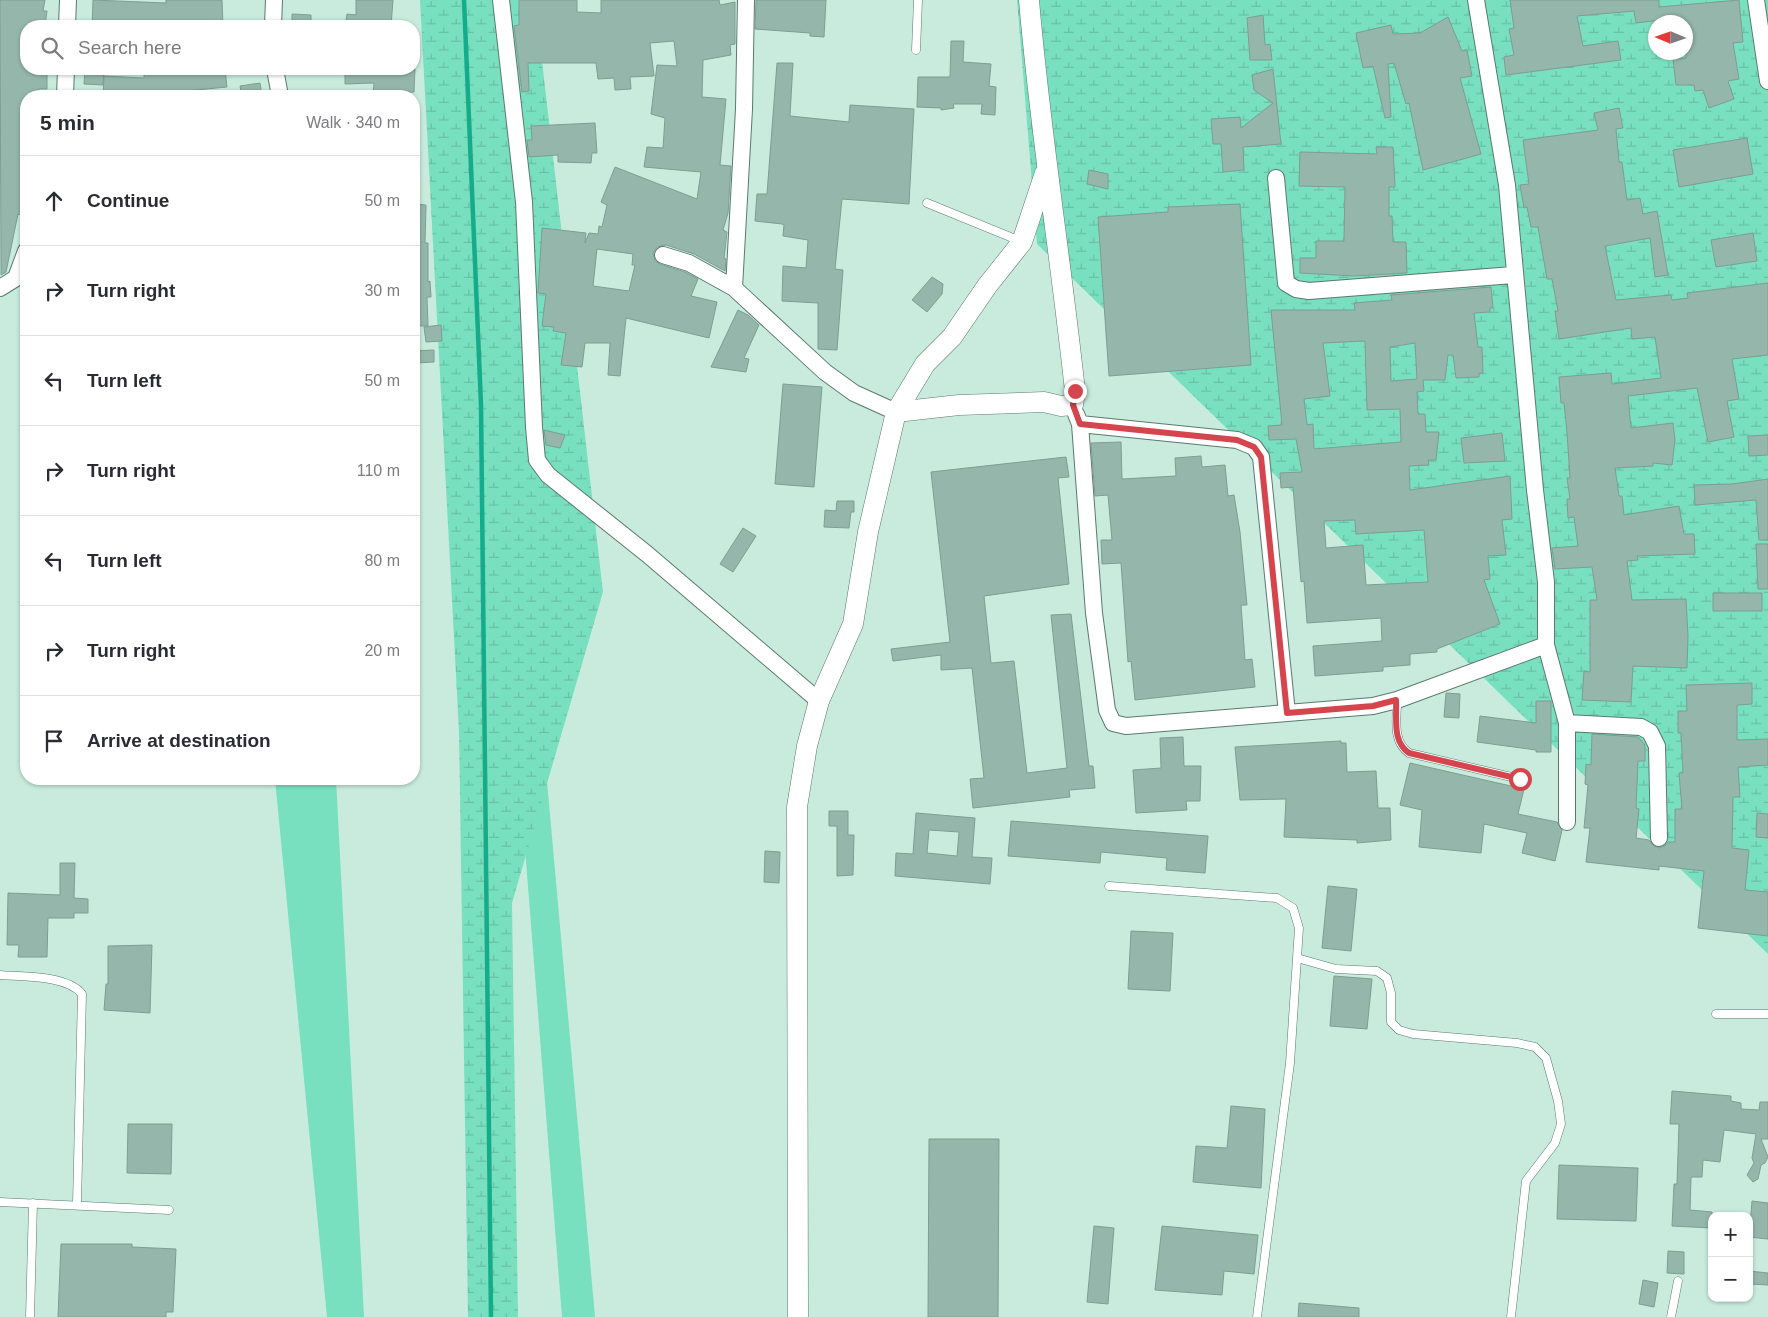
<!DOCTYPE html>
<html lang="en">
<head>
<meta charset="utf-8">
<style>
  body { margin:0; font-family:Helvetica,sans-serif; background:#f7f7f7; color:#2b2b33 }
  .controls { position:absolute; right:15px; bottom:15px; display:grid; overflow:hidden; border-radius:10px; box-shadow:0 1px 4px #0004 }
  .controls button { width:45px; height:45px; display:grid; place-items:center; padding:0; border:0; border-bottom:1px solid #e1e1e2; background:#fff; color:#2b2b33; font:25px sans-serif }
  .compass { position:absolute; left:1648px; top:15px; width:45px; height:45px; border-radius:50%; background:#fff; box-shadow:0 1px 4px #0004; rotate:272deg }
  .stop { position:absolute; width:15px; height:15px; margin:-11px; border:4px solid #d5454e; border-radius:50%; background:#fff }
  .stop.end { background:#d5454e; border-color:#fff; box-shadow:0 1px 5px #0008 }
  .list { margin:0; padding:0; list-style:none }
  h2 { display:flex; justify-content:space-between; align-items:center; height:65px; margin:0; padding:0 20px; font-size:21px }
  h2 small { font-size:16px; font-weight:400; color:#7c7c81 }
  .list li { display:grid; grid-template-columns:32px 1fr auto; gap:15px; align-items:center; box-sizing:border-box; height:90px; padding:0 20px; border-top:1px solid #e1e1e2 }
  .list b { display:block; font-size:19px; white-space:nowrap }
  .list em { font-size:16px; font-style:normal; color:#7c7c81 }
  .icon { flex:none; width:28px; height:28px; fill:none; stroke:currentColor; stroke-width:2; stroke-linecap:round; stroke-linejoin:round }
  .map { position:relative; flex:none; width:1768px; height:1317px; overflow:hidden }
  .search { position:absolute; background:#fff; box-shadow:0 1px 4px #0004; left:20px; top:20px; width:400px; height:55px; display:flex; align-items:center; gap:12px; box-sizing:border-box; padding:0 18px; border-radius:20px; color:#7c7c81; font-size:19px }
  .panel { position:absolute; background:#fff; box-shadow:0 1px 4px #0004; left:20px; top:90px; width:400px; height:695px; border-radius:20px }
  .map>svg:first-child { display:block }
  .grass { fill:#78dfbf }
  .wetland { fill:url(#wetland-marsh); fill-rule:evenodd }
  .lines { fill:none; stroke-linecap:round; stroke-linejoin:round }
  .stream { stroke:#14ac89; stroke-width:4.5 }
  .building { fill:#95b7ab; stroke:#7d9e92; fill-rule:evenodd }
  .service-casing { stroke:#5a7a6f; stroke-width:9 }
  .minor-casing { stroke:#5a7a6f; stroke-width:18 }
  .tertiary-casing { stroke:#5a7a6f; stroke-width:21 }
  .service { stroke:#fff; stroke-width:8 }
  .minor { stroke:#fff; stroke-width:16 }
  .tertiary { stroke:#fff; stroke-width:20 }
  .route { stroke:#d5454e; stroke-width:6 }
</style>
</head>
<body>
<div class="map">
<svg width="1768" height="1317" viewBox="0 0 1768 1317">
  <defs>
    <pattern id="wetland-marsh" width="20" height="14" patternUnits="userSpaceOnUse" patternTransform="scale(1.25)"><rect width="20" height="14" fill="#78dfbf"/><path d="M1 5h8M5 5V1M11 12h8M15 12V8" fill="none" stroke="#68c0a5"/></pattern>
  </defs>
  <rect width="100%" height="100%" fill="#c8ebde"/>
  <path class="grass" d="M458,0H477L595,1317H562Z
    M275,779H336L364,1317H327Z"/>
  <path class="wetland" d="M420,0H535L603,592L512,903L518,1317H468L459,731Z
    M1017,0H1768V954L1037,244ZM1656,22H1686V52H1656Z"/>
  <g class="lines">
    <path class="stream" d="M464,0L481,405L491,1317"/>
  </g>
  <path class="building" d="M0,0H45L43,11H47L45,26H26V69H47V89H39L38,96H26V189L21,215L18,214L6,272L1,275Z
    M93,0L166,3V0H222L223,26H92Z
    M356,0H393L391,26H345L347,14L356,15Z
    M519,0H577V12L601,13V0H719L720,5L735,2V44L730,45L731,55L703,60L702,97L726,99L720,165L731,166L728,213L723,230L727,232L724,258L726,259L725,271L694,254L666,245L657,247L653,253L655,261L660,264L685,272L698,279L691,296L717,302L709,338L626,318L620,376L608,375L610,343H585L582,367L561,365L566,333L553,331L554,327L542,326L546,294L538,293L542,228L586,233L585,243L589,233L598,234L599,226L602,227L607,205L601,202L615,167L697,199L701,172L644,167L647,147L663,148L665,118L651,114L657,65L677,66L674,41L650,43L654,76L630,77L631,89L615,90L614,78L598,79L596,63H528L529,91L522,92L514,26L519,25ZM597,249L633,254L632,265H635L629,291L593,286Z
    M756,0H826L824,37L810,36V33L755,29Z
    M1510,0H1659V7L1739,0L1743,42L1733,43L1739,79L1728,81L1734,99L1709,108L1703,90L1695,91L1694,85H1676L1673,59L1686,58V22L1652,21L1636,23L1634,11L1577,16L1583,46L1618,41L1621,60L1506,75L1504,57L1514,55L1509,29L1514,28Z
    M292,14L311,15V26H292Z
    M1263,15L1265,45L1270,44L1272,60H1250L1247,18Z
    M1448,17L1462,51L1467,50L1472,76L1460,78L1481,154L1423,170L1409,103L1406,104L1394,63L1388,64L1391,117L1385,118L1373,66L1363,68L1356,33L1391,25L1393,34L1420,33Z
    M951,41H964L963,62L991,64L989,86L996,87L995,115L981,114L982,104H953L954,108L941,110V108L917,107L918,77H950Z
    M777,63H793L790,116L849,122L850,105L914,109L909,204L842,199L835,269L843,270L837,350L818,349V303L782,301L783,266L806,268L808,240L783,236L784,225L782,224L755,221L757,194H767Z
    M85,69H104L103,85L84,84Z
    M199,69H225L227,87L186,91V96H103L104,76L144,78V70Z
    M345,69H415L414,92L398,93V95L373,96L374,83L345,84Z
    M1273,69L1281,144L1243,147L1244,170L1223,172L1221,144H1213L1211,119L1240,117L1241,128L1273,103L1254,90L1252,75Z
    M260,83L262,96H242L240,86Z
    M1619,108L1623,128L1616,129L1619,162H1622L1627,200L1640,198L1643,214L1657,211L1668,275L1655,277L1650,238L1605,246L1616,300L1671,295L1672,300L1688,298L1687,293L1768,283V355L1732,359L1739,399L1727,401L1734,437L1708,442L1697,388L1628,396L1631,428L1673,423L1675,440L1672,465L1653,463V466L1615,468L1619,496H1622L1624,515L1679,506L1684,534H1694L1695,554L1637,556L1638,560L1627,561L1632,600L1686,599L1688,636L1687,668L1633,666L1631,702L1582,700L1584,671L1590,672V600H1597L1592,567L1555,569L1552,548L1578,546L1574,517L1568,518L1567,499H1570L1567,478H1570L1567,432L1564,403H1561L1559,377L1611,373L1612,384L1661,378L1655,337L1632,339L1631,328L1559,339L1555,311H1558L1552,279H1547L1538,227H1531L1527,207L1524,208L1520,185L1529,184L1523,140L1598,130L1594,113Z
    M595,123L597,153H592L591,163L558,162V155L529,157L527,140H532L531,126Z
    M1747,138L1753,174L1679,187L1673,150Z
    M1376,147H1393L1395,187H1389V216H1392L1393,242H1406L1407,273L1354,276L1300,273V258H1316V241H1344L1345,187L1299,186L1300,152L1377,154Z
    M1089,170L1108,174V189L1087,184Z
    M414,204L426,205L425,243H428V282L430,281L431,297H427L428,326H414Z
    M1240,204L1251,365L1109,376L1098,217L1168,212V207Z
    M1753,233L1757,261L1716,267L1711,240Z
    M932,277L943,284L942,294L927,312L912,300Z
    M1491,287L1493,308H1490V312L1474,313L1478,347H1482L1483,373H1479V377L1456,378L1453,355H1448L1445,380H1423L1424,391L1417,392L1418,414H1425L1426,432H1439L1436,460H1428L1429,465L1409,466L1410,490L1510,476L1512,519L1502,520L1506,555L1488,556L1490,579L1484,580L1500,624L1437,649V652L1410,654V665L1383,667V671L1315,676L1313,646L1382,641L1381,618L1307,623L1304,581L1301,582L1293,487L1281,488L1280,473L1302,472L1296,439L1269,440L1268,426L1282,425L1271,310H1355L1354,303L1392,300L1391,295ZM1365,341L1367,410L1400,409L1401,442L1314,449L1313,424L1307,425L1304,399L1330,396L1323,343ZM1415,343L1417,379L1391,381L1390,347ZM1355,520L1356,534L1424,530L1428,582L1366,585L1363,545L1326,548L1324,521Z
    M738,310L748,315L759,325L744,358L749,359L746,372L711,367Z
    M441,325L442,341L426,342L424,327Z
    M434,350V362L414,363V351Z
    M783,384L822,387L814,487L775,484Z
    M544,430L565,435L560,448L546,445Z
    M1502,433L1505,461L1464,463L1461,438Z
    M1768,435V455L1749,456L1748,436Z
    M1121,442L1122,479L1176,476L1175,458L1201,456L1202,467L1225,465L1228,496L1234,495L1240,532L1247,605H1241L1245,660L1252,659L1255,687L1135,700L1131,661L1128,662L1121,563L1102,564L1101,540H1112L1108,495L1095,496L1091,443Z
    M1066,457L1069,477L1058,478L1069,584L984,596L991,663L1014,661L1027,773L1067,768L1051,615L1071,614L1089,766H1093L1095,788L1069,790L1070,797L973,808L970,779L984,778L972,668L941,670V655L893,661L891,649L950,642L931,472Z
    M1768,479V540H1759L1756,500L1695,505L1694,485L1732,484Z
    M837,501H854V512H851L849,528L824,527L825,510L836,511Z
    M743,528L756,536L733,572L720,564Z
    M1756,544H1768V589H1758Z
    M1713,593H1762V611H1713Z
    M1752,683V704L1737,705V740L1768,739V765L1738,767L1740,797H1733L1732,848L1749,850L1745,890L1768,892V936L1698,928L1704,871L1659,866V870L1586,862L1590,828H1584L1588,785L1585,784L1586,764L1591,765L1592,734L1638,737L1645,745V761H1638L1636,808L1639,809L1636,838L1649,840L1654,846L1659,848L1665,846L1668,842H1675V809H1682L1679,773H1683L1681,733H1678V711H1687L1686,685Z
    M1446,693L1460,694L1459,718L1444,717Z
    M1536,701H1551V752H1536V750L1477,742L1480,716L1536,723Z
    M1183,737L1184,766H1201L1200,801H1186L1187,810L1136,813L1133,770L1161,768L1160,738Z
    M1341,741V743H1346L1347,772L1376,771L1378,808H1390L1391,840L1357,843V840L1284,837L1286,799L1240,800L1235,747Z
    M1410,763L1524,789L1518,814L1557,822L1562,830L1555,861L1522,853L1527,833L1484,824L1481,853L1419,847L1422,810L1400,805Z
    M829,811H848V835H854L853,875L837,876V826H829Z
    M916,813L975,818L972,857L992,858L990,884L895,876L896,853L913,854ZM929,830L959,832L957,856L927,853Z
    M1757,813L1768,814V838L1756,837Z
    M1011,821L1208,836L1205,873L1166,870L1167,858L1101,852L1100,863L1008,856Z
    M765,851L780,852L779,883L764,882Z
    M60,863H75L74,898L88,899V913H74V918H48L47,957H18L19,945H7L8,893L60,895Z
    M1328,886L1357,889L1351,951L1322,948Z
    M1131,931L1173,933L1170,991L1128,989Z
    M152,945L150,1013L104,1010L106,984H108V946Z
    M1334,976L1372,979L1367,1029L1330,1026Z
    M1672,1091L1731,1096V1101L1741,1103V1109L1759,1110L1760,1102H1768V1139H1761L1768,1157L1765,1163L1761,1165L1758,1179L1753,1182L1747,1175L1754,1163L1752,1158L1756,1134L1724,1130L1720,1162L1703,1160L1702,1177H1691L1690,1210L1712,1212V1228L1672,1226L1674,1184H1677L1679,1124H1670Z
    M1231,1106L1265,1109L1261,1188L1193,1182L1196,1146L1227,1148Z
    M128,1124H172L171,1174L127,1173Z
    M929,1139H999L998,1317H928Z
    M1559,1165L1638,1168L1636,1221L1557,1219Z
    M1752,1201L1768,1203V1239L1749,1237Z
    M1094,1226L1114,1228L1108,1304L1087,1302Z
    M1162,1226L1258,1235L1254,1274L1224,1271L1222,1295L1155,1290Z
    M61,1244H132V1247L176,1249L173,1312H166V1317H58Z
    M1668,1251L1684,1252V1274L1667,1273Z
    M1749,1271L1768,1273V1285L1749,1284Z
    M1643,1280L1658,1283L1654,1307L1639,1304Z
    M1299,1303L1359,1308V1317H1298Z"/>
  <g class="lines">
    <defs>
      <path id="service" d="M916,50L918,0
        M927,203L1020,241
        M1397,700C1397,720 1392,741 1409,753L1520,779
        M1109,886L1277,898L1293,908L1299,928L1290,1063L1257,1317
        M1297,958L1336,969L1377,971L1387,978L1391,993V1022L1399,1030L1413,1034L1517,1043L1535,1047L1546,1058L1558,1101L1561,1124L1555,1143L1526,1181L1511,1317
        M0,975C23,977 67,975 82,994L77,1204
        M1716,1014H1768
        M0,1202L169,1210
        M30,1317L33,1203
        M1671,1317L1678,1281"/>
      <path id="minor" d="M501,0L524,202L534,427L537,460L548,475L647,554L819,701
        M1476,0L1507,185L1535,490L1546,582V645L1567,723V822
        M1756,0L1768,81
        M67,26L68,0
        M273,26L274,0
        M275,69L280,96
        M65,96L66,69
        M1276,178L1286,283L1296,289L1309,291L1513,275
        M663,255L689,263L734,288L825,372L854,393L896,412
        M0,288L16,278L26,251
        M734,288L744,109L746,0
        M1076,414L1080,424L1094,613L1107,710L1113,723L1126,726L1287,713
        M1080,424L1237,440L1254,447L1261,457L1287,713L1373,706L1397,700L1546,645
        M1567,723L1641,727L1650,732L1657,746L1659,838"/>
      <path id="tertiary" d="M896,412L925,364L952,337L987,286L1022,242L1045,173
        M798,1317L797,807L807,746L819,701L853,624L868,532L896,412L959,405L1044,402L1061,406L1073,405L1075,391C1061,260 1040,131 1029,0"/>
    </defs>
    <use href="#service" class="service-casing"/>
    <use href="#minor" class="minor-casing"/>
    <use href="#tertiary" class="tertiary-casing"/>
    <use href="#service" class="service"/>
    <use href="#minor" class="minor"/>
    <use href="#tertiary" class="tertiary"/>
  </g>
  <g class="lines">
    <path class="route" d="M1075,391L1073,405L1080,424L1237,440L1254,447L1261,457L1287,713L1373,706L1396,700C1397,720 1392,741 1409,753L1520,779"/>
  </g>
</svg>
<div class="controls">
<button>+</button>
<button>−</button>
</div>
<svg class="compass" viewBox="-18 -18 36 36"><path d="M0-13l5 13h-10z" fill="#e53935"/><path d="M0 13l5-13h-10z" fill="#7c7c81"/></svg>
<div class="stop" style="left:1520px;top:779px"></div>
<div class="stop end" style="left:1075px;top:391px"></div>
<div class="search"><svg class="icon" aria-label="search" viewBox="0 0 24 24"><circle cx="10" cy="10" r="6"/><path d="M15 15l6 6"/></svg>Search here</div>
<section class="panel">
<h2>5 min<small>Walk · 340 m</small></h2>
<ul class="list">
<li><svg class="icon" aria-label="ahead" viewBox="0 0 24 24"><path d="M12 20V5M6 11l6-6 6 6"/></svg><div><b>Continue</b></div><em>50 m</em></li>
<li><svg class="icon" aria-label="right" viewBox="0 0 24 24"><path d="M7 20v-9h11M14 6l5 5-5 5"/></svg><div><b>Turn right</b></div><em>30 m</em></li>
<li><svg class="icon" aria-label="left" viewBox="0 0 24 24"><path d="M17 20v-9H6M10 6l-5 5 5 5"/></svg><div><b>Turn left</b></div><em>50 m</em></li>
<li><svg class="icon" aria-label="right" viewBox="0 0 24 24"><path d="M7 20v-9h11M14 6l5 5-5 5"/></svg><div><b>Turn right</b></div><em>110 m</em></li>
<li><svg class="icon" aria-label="left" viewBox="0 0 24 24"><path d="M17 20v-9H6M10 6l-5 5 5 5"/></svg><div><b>Turn left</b></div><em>80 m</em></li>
<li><svg class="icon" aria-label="right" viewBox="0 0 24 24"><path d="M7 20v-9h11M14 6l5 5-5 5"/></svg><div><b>Turn right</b></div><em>20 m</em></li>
<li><svg class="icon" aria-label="arrive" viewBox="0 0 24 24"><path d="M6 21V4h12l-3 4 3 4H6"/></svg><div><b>Arrive at destination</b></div></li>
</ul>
</section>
</div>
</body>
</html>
